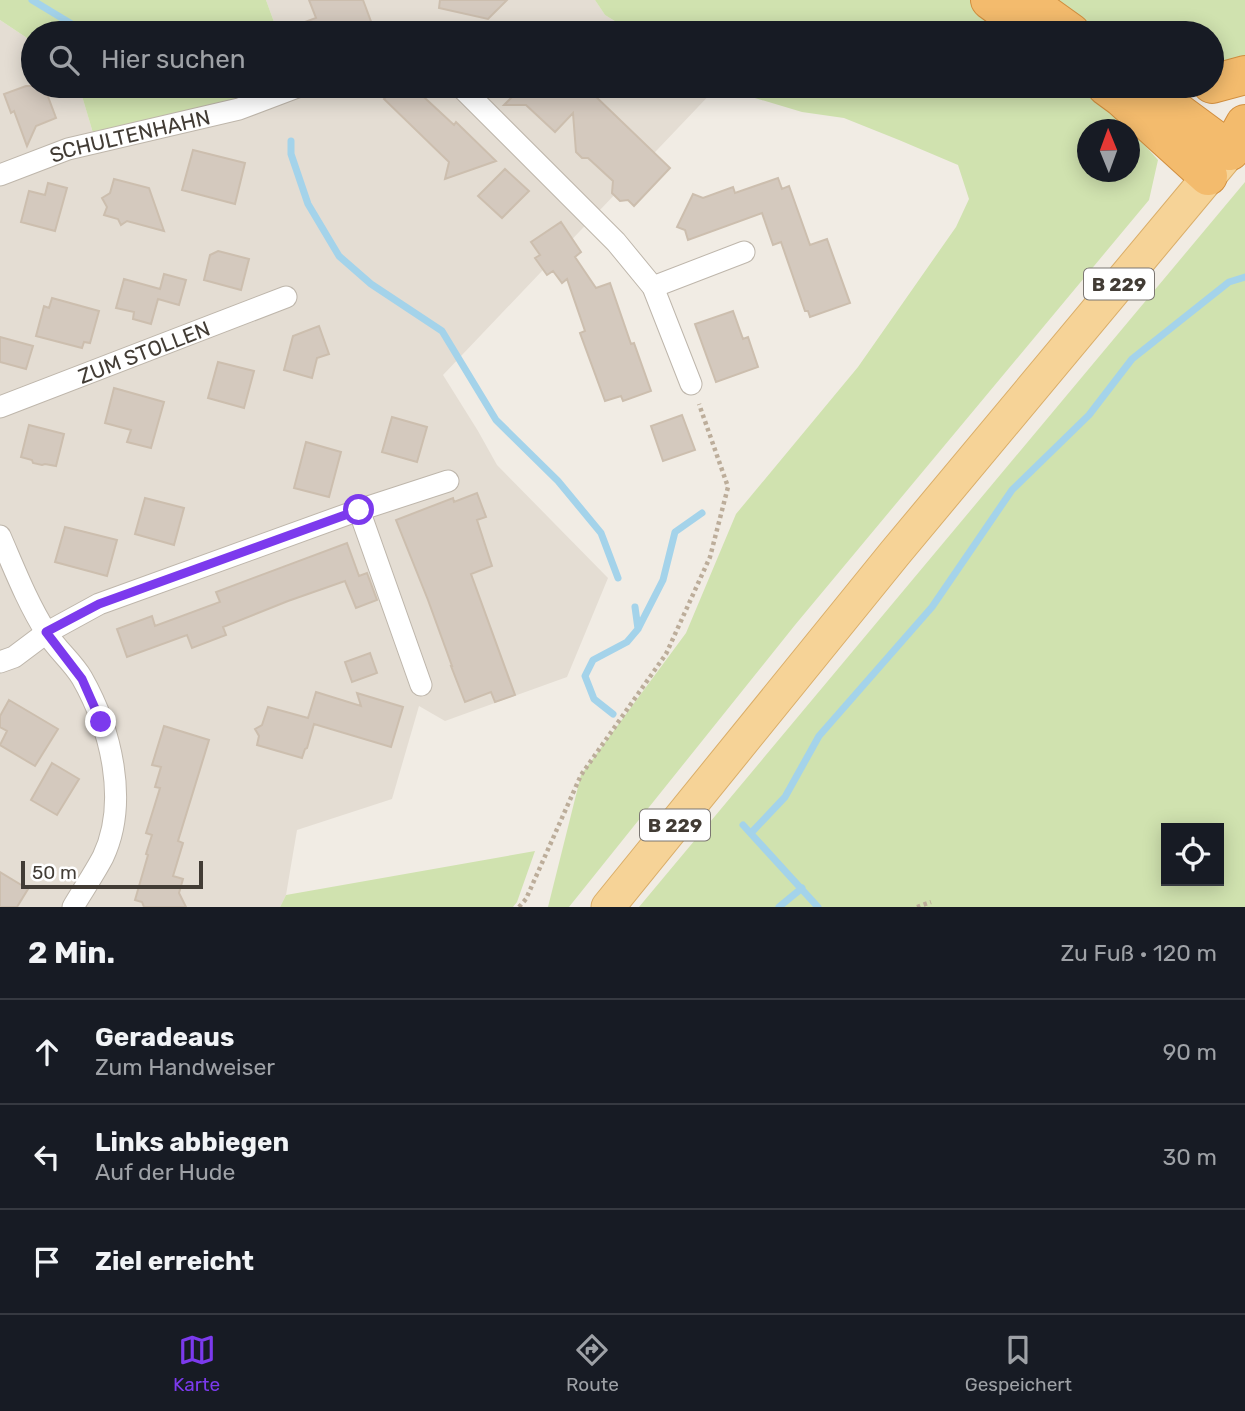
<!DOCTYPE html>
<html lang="de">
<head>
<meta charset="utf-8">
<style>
  body { margin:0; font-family:Rubik,sans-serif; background:#242831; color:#f1f3f6 }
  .controls { position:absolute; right:21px; bottom:21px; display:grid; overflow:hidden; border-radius:0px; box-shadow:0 4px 18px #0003 }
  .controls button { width:63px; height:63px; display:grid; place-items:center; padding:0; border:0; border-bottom:2px solid #363941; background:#171b24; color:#f1f3f6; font:35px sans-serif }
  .compass { position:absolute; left:1077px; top:119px; width:63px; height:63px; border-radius:50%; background:#171b24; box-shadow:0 4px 18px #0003; rotate:359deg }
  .scale { position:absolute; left:21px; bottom:18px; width:182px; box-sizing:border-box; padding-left:7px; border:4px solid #423c35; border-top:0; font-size:19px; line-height:24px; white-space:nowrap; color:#423c35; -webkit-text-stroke:5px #fff; paint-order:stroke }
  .stop { position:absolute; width:21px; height:21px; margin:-16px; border:5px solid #7c3aed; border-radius:50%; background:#fff }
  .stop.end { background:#7c3aed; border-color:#fff; box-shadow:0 2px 7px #0008 }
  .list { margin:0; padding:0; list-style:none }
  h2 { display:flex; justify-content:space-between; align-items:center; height:91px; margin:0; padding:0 28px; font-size:30px }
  h2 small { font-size:23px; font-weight:400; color:#9ea1a6 }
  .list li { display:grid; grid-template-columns:46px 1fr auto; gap:21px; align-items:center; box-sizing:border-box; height:105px; padding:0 28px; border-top:2px solid #363941 }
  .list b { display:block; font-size:26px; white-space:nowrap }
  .list p { margin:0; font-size:23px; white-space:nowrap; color:#9ea1a6 }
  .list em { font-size:23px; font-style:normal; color:#9ea1a6 }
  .icon { flex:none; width:38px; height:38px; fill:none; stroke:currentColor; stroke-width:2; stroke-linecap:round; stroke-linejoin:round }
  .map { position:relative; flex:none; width:1245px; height:907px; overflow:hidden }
  .search { position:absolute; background:#171b24; box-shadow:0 4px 18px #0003; left:21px; right:21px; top:21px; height:77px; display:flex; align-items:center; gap:18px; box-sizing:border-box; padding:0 24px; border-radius:38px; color:#9ea1a6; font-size:26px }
  .sheet { height:406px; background:#171b24 }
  nav { display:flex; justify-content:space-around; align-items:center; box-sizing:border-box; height:98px; border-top:2px solid #363941; background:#171b24; font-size:19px; color:#9ea1a6 }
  nav a { display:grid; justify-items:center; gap:4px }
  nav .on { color:#7c3aed }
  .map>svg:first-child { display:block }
  .residential { fill:#e4ddd3 }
  .green { fill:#d0e2af; fill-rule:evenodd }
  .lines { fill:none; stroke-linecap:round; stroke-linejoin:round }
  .stream { stroke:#a4d3ea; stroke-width:7 }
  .building { fill:#d4c9be; stroke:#ccbeae; stroke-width:2 }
  .minor-casing { stroke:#beb6ab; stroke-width:23 }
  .primary-casing { stroke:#daae69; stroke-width:35 }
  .motorway-casing { stroke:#d18e3e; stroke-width:40 }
  .path { stroke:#bcad9a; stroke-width:4.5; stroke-dasharray:3.5 3.5; stroke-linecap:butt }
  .minor { stroke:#fff; stroke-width:21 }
  .primary { stroke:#f6d397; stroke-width:33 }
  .motorway { stroke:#f3bb6d; stroke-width:38 }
  .route { stroke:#7c3aed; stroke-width:9 }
  .labels { text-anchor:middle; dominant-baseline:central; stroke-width:5; stroke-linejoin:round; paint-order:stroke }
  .shield { fill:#fff; stroke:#7b7672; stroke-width:2 }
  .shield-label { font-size:19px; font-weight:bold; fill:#423c35 }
  .street-label { font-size:21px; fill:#423c35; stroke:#fff }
</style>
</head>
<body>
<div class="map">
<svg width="1245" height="907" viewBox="0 0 1245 907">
  <rect width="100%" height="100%" fill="#f1ece4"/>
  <path class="residential" d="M266,0H595L605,15L634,33H278Z
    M0,20L33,42V86H79L93,133L295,86H715L717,87L443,375L478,431L497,465L608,578L567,677L445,721L419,706L392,799L297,830L286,895L280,907H0Z"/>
  <path class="green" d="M0,0H266L278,33H33V42L0,20Z
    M595,0H977L1024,33H634L605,15Z
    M1050,0H1245V59L1212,74V33H1100Z
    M79,86H272L229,102L93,133Z
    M715,86H1092L1158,160L1149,200L795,625L569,907H548L581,775L686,633L736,514L858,367L956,227L969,199L958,165L899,140L844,118L802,112ZM1088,130H1130V172H1088Z
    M1245,182V907H639ZM1166,828H1219V881H1166Z
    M535,851L517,902L513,907H280L286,895Z"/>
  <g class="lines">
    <path class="stream" d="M32,0L75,26L97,33
      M291,141V154L308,204L339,256L371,284L442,331L496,420L558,481L601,533L618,578
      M635,607L638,629L663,580L675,532L702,513
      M613,714L594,699L585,676L593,660L627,642L638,629
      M743,825L818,907
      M751,833L785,797L819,736L932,607L1012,490L1089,415L1132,359L1229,282L1245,277
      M779,907L802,888"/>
  </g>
  <path class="building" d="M309,0H363L373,27L356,33H281L280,31L316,18Z
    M440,0H507L488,19L439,8Z
    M26,86H44L56,118L36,126L27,146L14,111L11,113L4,94Z
    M396,86H412L454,125L456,122L496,161L445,179L449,162L384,99Z
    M523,86H599L592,93L670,168L634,206L628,200L620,201L612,193L613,181L588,158H582L576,152L573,113L555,132L526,105H504Z
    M193,150L245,163L235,204L182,190Z
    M505,169L529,191L502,218L478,196Z
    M778,178L782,189L789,186L810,245L827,239L850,303L810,317L808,311H805L781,242L773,245L762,213L688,240L685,230L677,227L693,194L703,198L733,187L735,193Z
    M114,179L149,188L164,231L127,221L121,225L118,219L104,215L107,207L102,198L110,193Z
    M48,183L67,188L55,231L21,222L29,191L45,195Z
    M561,222L581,252L575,257L596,288L610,283L631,344L634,343L651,391L623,401L621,396L605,401L580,333L585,331L567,279L562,283L553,271L547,275L535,258L540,255L531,242Z
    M218,251L249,259L241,290L204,280L210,255Z
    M164,274L186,280L179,305L158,299L151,324L133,319L134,312L116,308L124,279L160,289Z
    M52,298L99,311L90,343L84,342L82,348L36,336L44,306L49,308Z
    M733,311L743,339L748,337L758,367L716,382L695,324Z
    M319,326L329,354L317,358L312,378L284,370L293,336Z
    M0,337L33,346L26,369L0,362Z
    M218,362L254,371L244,408L208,398Z
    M114,388L164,402L151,448L127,442L131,430L105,423Z
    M682,415L695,450L663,461L651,426Z
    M392,417L427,427L417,462L382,452Z
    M29,425L64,434L56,466L45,464L42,465L33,463L32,460L21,457Z
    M306,442L341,452L329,497L294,488Z
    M477,493L486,517L477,520L492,566L471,574L515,695L495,702L491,692L465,702L451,666H452L428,600L396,520L453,498L454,502Z
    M145,498L184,508L174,545L135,534Z
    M65,527L117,540L107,576L55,562Z
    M347,543L359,576L367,573L377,600L356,608L345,581L288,601L223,627L226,635L192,648L187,635L127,657L117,629L152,616L155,626L220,602L216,592Z
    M370,653L377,673L352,682L345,662Z
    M316,692L361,706L357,693L403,707L391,747L314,724L307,748L305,749L302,758L257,745L259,736L255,729L262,725L268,707L308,718Z
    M9,700L58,729L35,766L0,745L7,731L0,727V716Z
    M164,726L209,740L178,841L183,843L173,876L183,879L179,893L186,907H144L142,902L135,900L148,855L146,854L152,835L146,833L160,788L155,787L161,767L152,765Z
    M52,763L79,779L57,815L31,800Z
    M0,872L28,889L17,907H0Z"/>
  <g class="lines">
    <defs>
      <g id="minor">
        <path d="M460,86L616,242L653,287L691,384"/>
        <path id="s1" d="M0,175L68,149L239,109L300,86"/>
        <path d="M653,287L744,252"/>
        <path id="s2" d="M0,407L286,297"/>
        <path d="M359,510L421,685"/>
        <path d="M0,536C14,568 27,602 46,632C56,649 72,661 82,678C111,729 129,802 103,857C94,874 83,890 73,907"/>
        <path d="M0,662L14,657L46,633L99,604L359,510L448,481"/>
      </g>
      <path id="primary" d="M608,907L895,553L1226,156"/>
      <path id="motorway" d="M990,0L1035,33
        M1025,0L1071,33
        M1212,84L1245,75
        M1106,86L1121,97L1208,176
        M1142,86L1230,151
        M1230,151L1245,124"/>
    </defs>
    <use href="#minor" class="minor-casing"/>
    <use href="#primary" class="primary-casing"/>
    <use href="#motorway" class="motorway-casing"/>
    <path class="path" d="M519,907L526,899L581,775L666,654L710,557L728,487L699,404
      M917,907L931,902"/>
    <use href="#minor" class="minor"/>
    <use href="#primary" class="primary"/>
    <use href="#motorway" class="motorway"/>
  </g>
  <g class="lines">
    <path class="route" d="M101,722L82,679L46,632L99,604L359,510"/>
  </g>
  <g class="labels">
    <g class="shield">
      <rect x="1084" y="268.5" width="70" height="31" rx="5"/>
      <rect x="640" y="809.5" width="70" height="31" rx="5"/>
    </g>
    <g class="shield-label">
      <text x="1119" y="284">B 229</text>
      <text x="675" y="825">B 229</text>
    </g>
    <g class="street-label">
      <text stroke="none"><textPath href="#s1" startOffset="136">SCHULTENHAHN</textPath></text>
      <text stroke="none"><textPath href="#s2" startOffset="154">ZUM STOLLEN</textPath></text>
    </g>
  </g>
</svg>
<div class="controls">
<button><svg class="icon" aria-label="locate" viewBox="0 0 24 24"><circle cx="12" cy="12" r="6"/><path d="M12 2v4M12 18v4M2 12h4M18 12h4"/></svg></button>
</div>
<svg class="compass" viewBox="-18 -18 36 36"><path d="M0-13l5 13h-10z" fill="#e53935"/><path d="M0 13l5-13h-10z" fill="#9ea1a6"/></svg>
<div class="scale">50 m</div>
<div class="stop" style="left:359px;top:510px"></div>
<div class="stop end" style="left:101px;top:722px"></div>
<div class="search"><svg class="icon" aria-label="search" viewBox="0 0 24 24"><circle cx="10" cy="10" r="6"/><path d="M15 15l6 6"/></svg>Hier suchen</div>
</div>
<section class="sheet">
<h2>2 Min.<small>Zu Fuß · 120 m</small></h2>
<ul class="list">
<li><svg class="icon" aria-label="ahead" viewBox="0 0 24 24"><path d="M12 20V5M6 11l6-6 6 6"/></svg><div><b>Geradeaus</b><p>Zum Handweiser</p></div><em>90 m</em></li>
<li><svg class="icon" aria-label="left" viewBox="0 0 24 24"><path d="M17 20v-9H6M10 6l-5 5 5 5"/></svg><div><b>Links abbiegen</b><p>Auf der Hude</p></div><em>30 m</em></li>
<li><svg class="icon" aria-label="arrive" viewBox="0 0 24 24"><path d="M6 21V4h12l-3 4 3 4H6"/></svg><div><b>Ziel erreicht</b></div></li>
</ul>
</section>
<nav>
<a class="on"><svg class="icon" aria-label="map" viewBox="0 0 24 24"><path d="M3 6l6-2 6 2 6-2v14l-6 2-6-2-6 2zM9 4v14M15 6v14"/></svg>Karte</a>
<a><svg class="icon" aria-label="directions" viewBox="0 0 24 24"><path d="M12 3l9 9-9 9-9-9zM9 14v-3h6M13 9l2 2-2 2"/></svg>Route</a>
<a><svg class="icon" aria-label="saved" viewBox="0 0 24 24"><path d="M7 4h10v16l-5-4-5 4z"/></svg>Gespeichert</a>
</nav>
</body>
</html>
